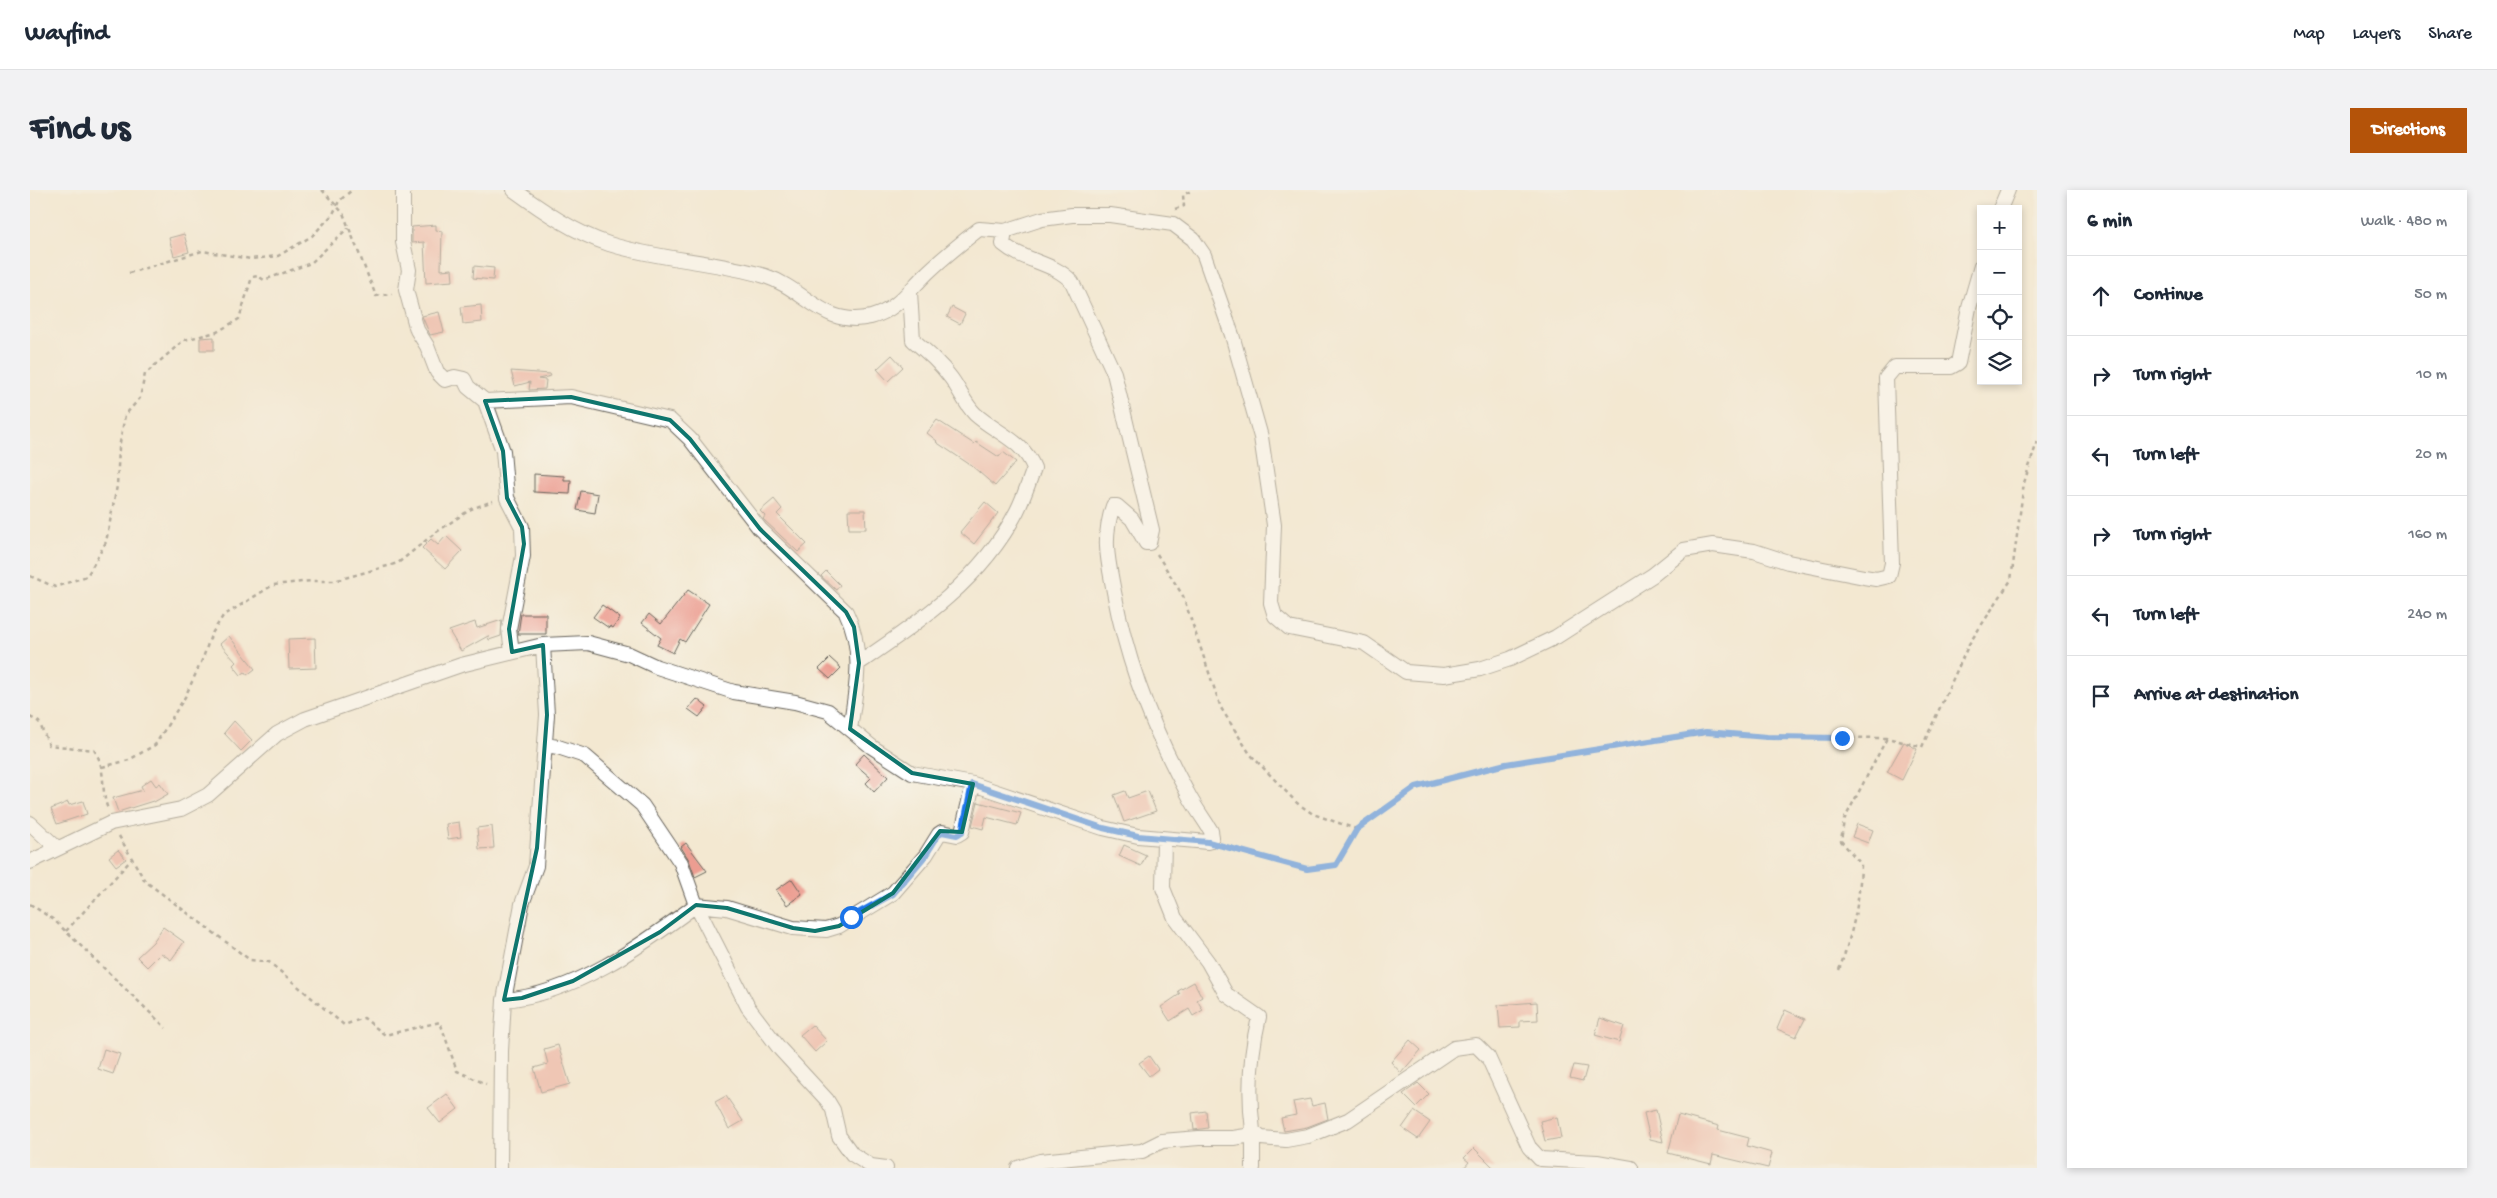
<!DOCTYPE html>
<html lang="en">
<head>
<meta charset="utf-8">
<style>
  body { margin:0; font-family:"Gochi Hand",sans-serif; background:#f2f2f3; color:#1f2937 }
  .controls { position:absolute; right:15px; top:15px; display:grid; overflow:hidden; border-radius:0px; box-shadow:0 2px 8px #0003 }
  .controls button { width:45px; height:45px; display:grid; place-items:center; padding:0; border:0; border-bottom:1px solid #e0e1e3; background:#fff; color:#1f2937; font:25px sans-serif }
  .stop { position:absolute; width:15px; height:15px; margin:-11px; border:4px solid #1a73e8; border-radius:50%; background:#fff }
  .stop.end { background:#1a73e8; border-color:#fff; box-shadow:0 1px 5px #0008 }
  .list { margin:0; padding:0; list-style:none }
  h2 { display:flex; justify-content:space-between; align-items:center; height:65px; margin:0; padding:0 20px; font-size:21px }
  h2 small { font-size:16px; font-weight:400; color:#747a83 }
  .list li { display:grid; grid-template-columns:32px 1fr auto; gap:15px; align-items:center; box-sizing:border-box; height:80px; padding:0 20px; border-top:1px solid #e0e1e3 }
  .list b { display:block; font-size:19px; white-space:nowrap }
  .list em { font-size:16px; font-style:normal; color:#747a83 }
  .icon { flex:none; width:28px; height:28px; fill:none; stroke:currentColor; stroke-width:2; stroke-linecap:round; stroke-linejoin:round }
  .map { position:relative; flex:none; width:2007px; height:978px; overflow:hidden; border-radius:0px }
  header { display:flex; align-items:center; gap:30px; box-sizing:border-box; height:70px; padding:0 25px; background:#fff; border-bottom:1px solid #e0e1e3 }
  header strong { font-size:24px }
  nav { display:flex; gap:28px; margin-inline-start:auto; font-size:18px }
  .intro { display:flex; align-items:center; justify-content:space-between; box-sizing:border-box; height:120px; padding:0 30px }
  h1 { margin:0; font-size:35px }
  .button { padding:12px 22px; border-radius:0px; background:#b45309; color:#fff; font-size:18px; font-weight:700 }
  main { display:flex; gap:30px; padding:0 30px }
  aside { flex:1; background:#fff; border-radius:0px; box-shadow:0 2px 8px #0003 }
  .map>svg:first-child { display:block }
  .building { fill:#ec9d91 }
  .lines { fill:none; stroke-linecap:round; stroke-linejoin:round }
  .street-casing { stroke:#67635b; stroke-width:16 }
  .path { stroke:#67635b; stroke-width:2.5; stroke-dasharray:4 4; stroke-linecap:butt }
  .street { stroke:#fff; stroke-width:14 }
  .route { stroke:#1a73e8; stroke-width:6 }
  .marked { fill:none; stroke:#0f766e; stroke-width:4; stroke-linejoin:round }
</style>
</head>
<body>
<header>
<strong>Wayfind</strong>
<nav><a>Map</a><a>Layers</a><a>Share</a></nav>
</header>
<div class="intro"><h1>Find us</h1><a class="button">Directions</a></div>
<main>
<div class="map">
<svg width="2007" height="978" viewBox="0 0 2007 978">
  <rect width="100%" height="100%" fill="#f7f3e8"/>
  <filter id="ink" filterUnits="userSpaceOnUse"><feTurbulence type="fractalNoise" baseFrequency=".02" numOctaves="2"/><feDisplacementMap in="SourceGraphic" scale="10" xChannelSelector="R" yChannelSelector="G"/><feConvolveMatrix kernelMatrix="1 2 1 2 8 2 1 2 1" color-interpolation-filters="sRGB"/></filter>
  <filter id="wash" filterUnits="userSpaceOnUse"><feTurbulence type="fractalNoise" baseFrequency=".0096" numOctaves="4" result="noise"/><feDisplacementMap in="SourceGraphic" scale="20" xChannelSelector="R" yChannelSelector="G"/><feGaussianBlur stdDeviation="1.12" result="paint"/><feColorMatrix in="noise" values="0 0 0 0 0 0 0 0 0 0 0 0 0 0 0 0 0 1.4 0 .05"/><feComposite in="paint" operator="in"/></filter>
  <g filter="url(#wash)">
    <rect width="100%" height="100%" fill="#f3e8d1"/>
    <g id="blocks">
      <path class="building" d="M406,35V40L412,41L411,80L422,79L423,91L396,93L394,52L382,53V37Z
        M154,44L159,62L144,66L139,48Z
        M444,76L464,78L463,90L443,88Z
        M451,115L452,132L433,134L431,117Z
        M922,117L935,124L930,134L917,127Z
        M409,122L414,142L400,145L392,126Z
        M184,147V160H170V148Z
        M862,165L873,177L858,191L847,179Z
        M481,181L520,184L521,186L508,189L516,190L515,199L499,200L500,192L485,196Z
        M907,230L944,254L946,252L969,267L973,262L986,272L965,296L942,276L906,252L907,251L897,243Z
        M504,284L534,286V290H541L540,304L504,302Z
        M551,301L568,304L565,323L547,320Z
        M744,309L752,319L747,324L777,354L768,362L733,329L735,326L730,321Z
        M955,312L968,323L944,354L930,342Z
        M818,320H835L836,339H819Z
        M416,346L432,361L415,379L392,358L401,349L408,355Z
        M796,381L810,395L806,400L791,386Z
        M658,400L679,414L655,452L650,449L643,463L627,455L631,448L612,433L619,424L631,434Z
        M572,415L590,428L583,438L580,436L579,438L563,427Z
        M491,424H516V444H488Z
        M472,430L471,446L459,450L458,446L431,461L419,441L445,432L447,438Z
        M199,446L225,479L217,485L215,482L211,485L203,475L206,472L190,454Z
        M285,448L286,478L259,479L258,449Z
        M800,468L811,478L800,489L789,479Z
        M667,509L677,517L669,527L658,519Z
        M204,531L222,550L211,561L194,543Z
        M1874,552L1887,559L1872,590L1857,582Z
        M834,564L858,587L844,602L836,593L841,588L825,574Z
        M121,589L126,596L130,593L138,604L124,612L123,611L88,622L83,608L113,600L111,596Z
        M1095,601L1098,608L1118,601L1126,621L1094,632L1084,605Z
        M53,611L57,624L27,634L21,619L38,612L39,615Z
        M948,612L991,623L987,635L956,627L953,639L942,636Z
        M429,632L431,647L418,649L416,634Z
        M1827,634L1843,640L1838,653L1822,647Z
        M462,636L464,658L449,659L447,638Z
        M656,653L677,681L665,687L659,670L651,657Z
        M1094,655L1116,665L1111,676L1089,666Z
        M88,660L96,669L86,676L79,667Z
        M762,689L772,704L757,715L746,700Z
        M133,737L154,752L141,770L131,763L117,777L107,767L123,752Z
        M1164,792L1172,807L1167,810L1173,820L1163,826L1159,819L1140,831L1131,817L1150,804L1148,801Z
        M1507,812L1508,830L1490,831V837L1470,838L1468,815Z
        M1755,820L1775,829L1766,847L1747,839Z
        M1570,828L1594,836L1589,852L1565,845Z
        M782,835L797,851L785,862L770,845Z
        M1380,850L1391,860L1371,883L1361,872Z
        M528,855L540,894L511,902L504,878L518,874L514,859Z
        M74,859L90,864L83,884L68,879Z
        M1119,866L1128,879L1119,886L1109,873Z
        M1544,875L1557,877L1553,891L1540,888Z
        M1388,893L1399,904L1386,917L1373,904Z
        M417,904L428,919L410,933L398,918Z
        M696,906L713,931L699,939L685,912Z
        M1280,909L1282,916L1295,913L1298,929L1277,937L1254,941L1251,928L1266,925L1263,912Z
        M1626,920L1633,952L1620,949L1614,923Z
        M1176,921L1178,938L1164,940L1162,923Z
        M1384,921L1400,932L1388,949L1372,938Z
        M1648,925L1689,936L1688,940L1719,948L1717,956L1742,963L1738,978L1683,965L1681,974L1638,963Z
        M1527,927L1531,948L1515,951L1510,931Z
        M1444,958L1464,978H1434L1439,972L1434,968Z"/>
    </g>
  </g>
  <g filter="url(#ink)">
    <use href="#blocks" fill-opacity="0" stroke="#67635b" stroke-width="1"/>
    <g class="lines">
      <defs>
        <path id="street" d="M373,0V52L379,80L376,100L387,140L397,156L407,182L415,190L425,187L434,189L438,197L455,211L473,261L477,308L492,337L493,366L479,439L482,462
          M484,0C513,21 545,43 579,54C630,70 685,71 735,86C776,99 793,138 841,127C865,121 878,102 894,86C911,69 930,54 949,39L975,41L1012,29L1042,25H1080L1143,34L1163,49L1174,65L1202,145L1231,247L1244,335L1241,413L1245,426L1259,438L1334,453L1376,482L1414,485L1450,479L1480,469L1526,447L1623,385L1654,360L1683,355L1724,361L1758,372L1834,387L1846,389L1859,386L1862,373L1856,188L1865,177H1921L1928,173L1939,118L1951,76
          M1970,19L1978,0
          M455,211L541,207L640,230L660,249L730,339L816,422C835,460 826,499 820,539
          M829,473C890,432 952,389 987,321C994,307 999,292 1004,278C993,250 966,243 945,224C934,213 930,200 921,188C910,173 897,162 883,150L880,102
          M515,555L528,557L555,566L612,615L651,673L666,715L718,817L750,859L797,910L803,920L809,946L822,964L841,976L856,978
          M0,633L27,658
          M1134,650L1133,698L1145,728L1178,772L1196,804L1229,827C1220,865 1218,903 1223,941L1231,948L1256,950L1278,946L1318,930L1424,858L1446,855L1458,867L1499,957L1510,969L1567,972L1601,978
          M0,672L81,633L151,619L178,605L247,544L275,529L431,475L513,455L558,453L599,464L627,477L704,502L765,512L798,521L842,557L882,583L943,594L1073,638L1108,646L1178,652L1182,647L1181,641C1173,628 1164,616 1157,602C1123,540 1097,472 1084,402C1078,370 1072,349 1083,316H1087L1102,329L1116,353H1119L1122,340L1084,183L1042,92C1024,72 994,72 973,54L975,41
          M474,810C545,804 611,756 666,715L697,718L763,738L796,740L809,736L863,703L896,665L909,644L912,642L927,645L932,642L943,594
          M470,978L471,861L474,810L492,714L506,676L517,525L513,455
          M988,978L1010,971L1112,961L1132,951L1169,948H1203L1216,946L1223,941V978"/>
      </defs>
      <use href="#street" class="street-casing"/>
      <path class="path" d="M292,0L313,23L346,106L362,104
        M1145,19L1154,16L1153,5L1163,0
        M99,83L172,61L221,69L248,66L282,46L303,24L309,11L322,0
        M1127,364L1153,406L1191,518L1220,564L1267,613L1283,624L1326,639
        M0,386L25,397L57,386L76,352L87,296L89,258L95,225L110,208L115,184L154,150L187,142L209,129L222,87L228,86L234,90L281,73L318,38
        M0,527L9,532L19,555L64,560C77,578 70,600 78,619
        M72,577L99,570L125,555L155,507L173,468L181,445L193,426L243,395L281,391H304L368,373L405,343L441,319L463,311
        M89,646L115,691L220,770L239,772L314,835L334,828L355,845L410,832L427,881L456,894
        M1192,656L1277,679L1306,675L1327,639L1386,597L1476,574L1677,543L1737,547L1857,548L1892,557L1939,454L1981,390L1994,293L2007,252
        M0,714L24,730L136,838
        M36,741L102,669
        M1809,780C1822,745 1830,712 1831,674L1811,651L1814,630L1857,548"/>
      <use href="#street" class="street"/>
    </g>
  </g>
  <g class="lines" filter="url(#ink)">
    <path class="route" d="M821,727L863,704L896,665L909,644L912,642L927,645L932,642L942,594L1073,638L1108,646L1178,652L1277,679L1306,675L1327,639L1386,597L1476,574L1676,542L1737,547L1812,548"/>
  </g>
  <path d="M0 0H2007V978H0ZM541,207L640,230L660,249L730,339L816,422L824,437L829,473L820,539L882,583L943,594L932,642L910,641L863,703L809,736L785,741L763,738L697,718L666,715L630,742L543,791L492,808L474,810L507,658L517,525L513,455L482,462L479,439L494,354L492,337L477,308L473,261L455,211Z" fill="#f3e8d1" fill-opacity=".55" fill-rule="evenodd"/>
  <path class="marked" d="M541,207L640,230L660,249L730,339L816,422L824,437L829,473L820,539L882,583L943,594L932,642L910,641L863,703L809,736L785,741L763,738L697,718L666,715L630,742L543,791L492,808L474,810L507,658L517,525L513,455L482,462L479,439L494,354L492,337L477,308L473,261L455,211Z"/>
</svg>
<div class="controls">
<button>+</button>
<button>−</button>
<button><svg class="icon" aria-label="locate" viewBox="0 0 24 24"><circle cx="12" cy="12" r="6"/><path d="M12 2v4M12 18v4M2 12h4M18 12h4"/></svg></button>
<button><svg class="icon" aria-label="layers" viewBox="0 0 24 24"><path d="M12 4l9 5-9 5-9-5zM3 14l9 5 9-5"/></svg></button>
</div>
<div class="stop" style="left:821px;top:727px"></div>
<div class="stop end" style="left:1812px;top:548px"></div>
</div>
<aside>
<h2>6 min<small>Walk · 480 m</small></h2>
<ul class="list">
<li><svg class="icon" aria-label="ahead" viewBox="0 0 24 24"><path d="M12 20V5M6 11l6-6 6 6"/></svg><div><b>Continue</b></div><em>50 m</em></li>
<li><svg class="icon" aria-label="right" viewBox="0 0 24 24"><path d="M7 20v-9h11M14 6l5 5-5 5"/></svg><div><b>Turn right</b></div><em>10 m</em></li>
<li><svg class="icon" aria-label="left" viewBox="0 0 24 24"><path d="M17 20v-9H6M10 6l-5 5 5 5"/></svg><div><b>Turn left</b></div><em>20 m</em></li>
<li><svg class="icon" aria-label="right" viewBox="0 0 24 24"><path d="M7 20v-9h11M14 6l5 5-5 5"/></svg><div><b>Turn right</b></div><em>160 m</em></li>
<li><svg class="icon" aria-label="left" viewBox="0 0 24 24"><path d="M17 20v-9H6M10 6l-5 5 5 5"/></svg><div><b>Turn left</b></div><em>240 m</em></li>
<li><svg class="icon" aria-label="arrive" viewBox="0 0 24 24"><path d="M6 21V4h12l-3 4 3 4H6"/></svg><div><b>Arrive at destination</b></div></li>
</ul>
</aside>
</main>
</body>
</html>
